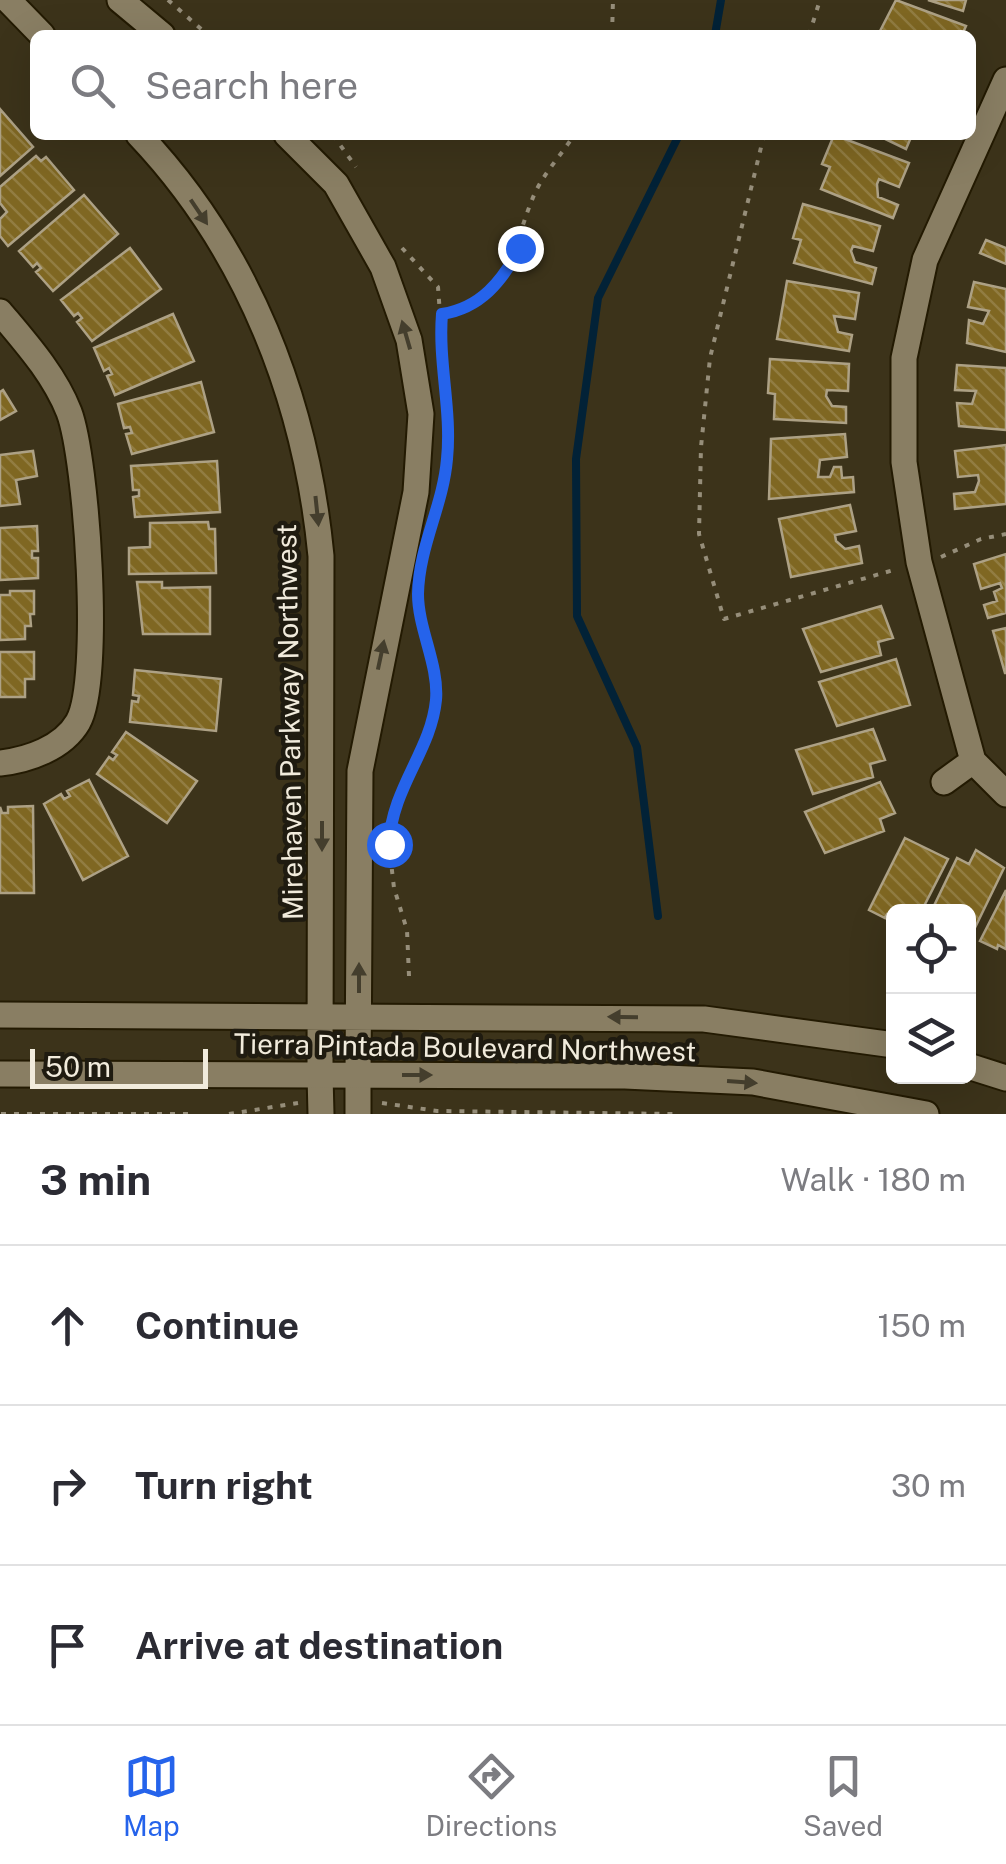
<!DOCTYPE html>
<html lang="en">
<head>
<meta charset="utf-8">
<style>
  body { margin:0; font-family:"Public Sans",sans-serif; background:#f7f7f7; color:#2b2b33 }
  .controls { position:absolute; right:30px; bottom:30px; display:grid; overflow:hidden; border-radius:15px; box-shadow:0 10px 40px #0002 }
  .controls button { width:90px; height:90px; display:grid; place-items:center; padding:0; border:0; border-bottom:2px solid #e1e1e2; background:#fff; color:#2b2b33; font:50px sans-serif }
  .scale { position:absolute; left:30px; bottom:25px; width:178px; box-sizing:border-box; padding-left:10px; border:5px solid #f1ebdc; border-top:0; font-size:28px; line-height:35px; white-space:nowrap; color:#f1ebdc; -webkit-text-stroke:8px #1f1b10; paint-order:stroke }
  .stop { position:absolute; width:30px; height:30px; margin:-22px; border:8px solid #2563eb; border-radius:50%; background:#fff }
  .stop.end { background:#2563eb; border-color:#fff; box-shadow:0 2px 10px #0008 }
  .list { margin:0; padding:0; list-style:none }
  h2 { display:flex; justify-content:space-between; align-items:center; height:130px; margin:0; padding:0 40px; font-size:42px }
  h2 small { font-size:32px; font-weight:400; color:#7c7c81 }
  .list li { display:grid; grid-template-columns:65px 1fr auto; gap:30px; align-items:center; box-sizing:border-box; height:160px; padding:0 40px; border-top:2px solid #e1e1e2 }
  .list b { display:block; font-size:38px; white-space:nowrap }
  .list em { font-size:32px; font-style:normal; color:#7c7c81 }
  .icon { flex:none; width:55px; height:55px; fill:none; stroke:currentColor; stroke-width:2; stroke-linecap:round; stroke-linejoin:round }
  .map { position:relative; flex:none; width:1006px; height:1114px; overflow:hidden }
  .search { position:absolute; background:#fff; box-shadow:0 10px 40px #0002; left:30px; right:30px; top:30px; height:110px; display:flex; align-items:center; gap:25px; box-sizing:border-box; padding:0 35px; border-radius:15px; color:#7c7c81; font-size:38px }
  .sheet { height:610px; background:#fff }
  nav { display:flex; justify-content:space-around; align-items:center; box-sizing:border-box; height:140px; border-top:2px solid #e1e1e2; background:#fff; font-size:28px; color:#7c7c81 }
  nav a { display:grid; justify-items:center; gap:5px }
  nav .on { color:#2563eb }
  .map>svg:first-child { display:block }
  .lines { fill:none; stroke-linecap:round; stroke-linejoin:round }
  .stream { stroke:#022237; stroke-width:8 }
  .building { fill:url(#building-back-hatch); stroke:#ada185; stroke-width:2.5 }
  .street-casing { stroke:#231a02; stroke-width:29 }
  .secondary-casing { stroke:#231a02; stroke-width:29 }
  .path { stroke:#968e7a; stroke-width:4; stroke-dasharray:5 8; stroke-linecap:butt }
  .street { stroke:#897e63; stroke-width:25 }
  .secondary { stroke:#897e63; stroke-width:25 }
  .oneway { fill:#443e2d }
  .route { stroke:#2563eb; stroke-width:12 }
  .labels { text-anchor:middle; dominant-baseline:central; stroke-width:9; stroke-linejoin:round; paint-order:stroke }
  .street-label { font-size:28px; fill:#f1ebdc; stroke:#1f1b10 }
</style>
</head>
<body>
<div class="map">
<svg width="1006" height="1114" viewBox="0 0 1006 1114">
  <defs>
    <pattern id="building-back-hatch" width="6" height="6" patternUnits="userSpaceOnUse" patternTransform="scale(2.5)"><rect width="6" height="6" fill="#7f6722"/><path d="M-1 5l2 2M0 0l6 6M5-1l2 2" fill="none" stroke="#927d42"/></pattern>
  </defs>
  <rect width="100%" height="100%" fill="#3c331a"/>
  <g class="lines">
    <path class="stream" d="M715,35L721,0
      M658,916L637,747L577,616L576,459L598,298L679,135"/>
  </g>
  <path class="building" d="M896,0L966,26L962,35H878Z
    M928,0H966L963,11Z
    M0,109L33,147L0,176Z
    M834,135L909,163L899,187L879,179L877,184L878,197L898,205L893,218L821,189L830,167L822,164Z
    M877,135H912L906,149Z
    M36,156L41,161L46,157L74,190L8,246L0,236V219L7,212L0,203V187Z
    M84,195L118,234L53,291L36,272L41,268L37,263L33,267L19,251Z
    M803,204L880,226L873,251L853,246L851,251L855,262L876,268L872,284L794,263L801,240L793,238Z
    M986,240L1006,248V264L980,253Z
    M130,248L161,289L92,341L77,322L82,318L78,313L74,316L61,300Z
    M787,281L859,293L855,319L834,316L838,332L852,335L849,351L777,339Z
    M974,282L1006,289V352L967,343L969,320L983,324L989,311L968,307Z
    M173,314L194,361L115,395L107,376L112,374L109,368L104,371L94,348Z
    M770,359L849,364L848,391L827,390L826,396L832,406L846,407V423L774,419L775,394L768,393Z
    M957,365L1006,368V430L959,426L957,403L972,404L976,391L955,390Z
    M201,382L214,432L132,454L126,434L132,433L130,427L124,428L118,404Z
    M3,390L16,411L0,420V392Z
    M845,434L847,457L820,460L818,477H830L834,467H841L842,478L853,477L854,492L769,499L771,439Z
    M1006,445V504L955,509L954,494L975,492L979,481L978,475L958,477L955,451Z
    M33,451L37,476L16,480L20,504L0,506V455Z
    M217,461L220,512L135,517L133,497L139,496V490H133L131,466Z
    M850,505L856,531L835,535L836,541L845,549L859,546L862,563L791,577L779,519Z
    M208,522L209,529H215L216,573L129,574V548L150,547V523Z
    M37,526L38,551H32V558H38V578L0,580V528Z
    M1006,554V613L988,618L984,605L997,601L994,592L1002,588L1000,583L981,589L974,564Z
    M137,582H162V588L210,587V634H143Z
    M10,591H34V614H30L31,626H25V639L0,640V595H10Z
    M881,606L893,638L878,642L881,655L821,672L803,629Z
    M1006,628V673H1005L993,631Z
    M0,652H34V679H25V697H0Z
    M896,659L910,705L837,726L819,682Z
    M135,670L221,679L216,731L130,722L132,701L138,702L139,696L133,695Z
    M873,729L885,760L870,764L873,777L813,794L796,750Z
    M126,732L197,781L167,823L97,774L109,757L113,760L117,755L112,752Z
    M89,780L128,856L83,880L44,804L61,794L64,799L70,796L67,791Z
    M880,782L895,813L880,819L884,831L825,853L805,812Z
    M33,806L34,893H0V807L2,813H8V807Z
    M905,838L948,859L921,912H894V917L887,914L885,918L869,910Z
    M976,850L1004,868L969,940L968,912H931L957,858L969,864Z
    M1006,890V949L998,945L997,949L980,941Z"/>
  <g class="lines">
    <defs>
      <path id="street" d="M1006,80L925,260L904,358V462L919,562L973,761L1006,794
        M0,312C26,343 54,374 69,412C87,460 102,680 78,722C63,748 28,760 0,763
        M944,782L973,761
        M320,1075L321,1114
        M358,1114V1075"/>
      <path id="secondary" d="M8,0L42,35
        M120,0L162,35
        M139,135C248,250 306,400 321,556L320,1075
        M287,135L336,184L383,267L409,340L421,414L416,492L360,771L358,1075
        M0,1015L704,1019L894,1045
        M968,1066L1006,1078
        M0,1074L625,1076L753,1082L926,1114"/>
    </defs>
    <use href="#street" class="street-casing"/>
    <use href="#secondary" class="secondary-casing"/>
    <path class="path" d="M168,0L208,35
      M612,35L613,0
      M809,35L820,0
      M333,135L356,167
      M764,135L710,358L701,447L699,534L724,619L897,569
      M402,248L438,287L449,434L443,483
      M442,314C513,302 510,253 532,200C541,176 560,157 574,135
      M941,557L981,539L1006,534
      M409,976L407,930L394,888L389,845L396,802L427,733L436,697L419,609
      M382,1103L437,1111L673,1114
      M1,1114H189
      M229,1114L298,1103"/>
    <use href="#street" class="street"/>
    <use href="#secondary" class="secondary"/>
  </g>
  <defs><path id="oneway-solid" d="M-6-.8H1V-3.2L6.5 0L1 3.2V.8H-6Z" transform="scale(2.5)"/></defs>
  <g class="oneway">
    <use href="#oneway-solid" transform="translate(199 212) rotate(56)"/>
    <use href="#oneway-solid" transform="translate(406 335) rotate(-106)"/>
    <use href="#oneway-solid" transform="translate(317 511) rotate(84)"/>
    <use href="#oneway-solid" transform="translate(381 655) rotate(-78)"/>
    <use href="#oneway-solid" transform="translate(322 836) rotate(90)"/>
    <use href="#oneway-solid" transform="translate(359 978) rotate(-90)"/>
    <use href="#oneway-solid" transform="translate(623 1017) rotate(-179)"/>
    <use href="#oneway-solid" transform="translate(417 1075)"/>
    <use href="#oneway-solid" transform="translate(742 1082) rotate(4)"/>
  </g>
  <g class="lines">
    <path class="route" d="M389,844C392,787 431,751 436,700C439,665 418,629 418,594C419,546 443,506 447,459C452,410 438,363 442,314C481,308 502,281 520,248"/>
  </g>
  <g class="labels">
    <g class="street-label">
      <text transform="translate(289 722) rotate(-91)">Mirehaven Parkway Northwest</text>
      <text transform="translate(465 1047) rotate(1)">Tierra Pintada Boulevard Northwest</text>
    </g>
  </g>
</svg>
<div class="controls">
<button><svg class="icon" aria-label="locate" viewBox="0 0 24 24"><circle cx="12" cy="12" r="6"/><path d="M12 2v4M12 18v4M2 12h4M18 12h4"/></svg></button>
<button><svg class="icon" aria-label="layers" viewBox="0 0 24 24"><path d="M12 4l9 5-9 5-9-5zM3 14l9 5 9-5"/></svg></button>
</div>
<div class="scale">50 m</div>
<div class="stop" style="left:389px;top:844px"></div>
<div class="stop end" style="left:520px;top:248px"></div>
<div class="search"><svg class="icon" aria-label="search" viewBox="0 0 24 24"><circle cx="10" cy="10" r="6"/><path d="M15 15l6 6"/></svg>Search here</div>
</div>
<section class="sheet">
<h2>3 min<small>Walk · 180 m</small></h2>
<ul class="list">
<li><svg class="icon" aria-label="ahead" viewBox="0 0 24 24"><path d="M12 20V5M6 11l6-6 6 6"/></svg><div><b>Continue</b></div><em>150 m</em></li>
<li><svg class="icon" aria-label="right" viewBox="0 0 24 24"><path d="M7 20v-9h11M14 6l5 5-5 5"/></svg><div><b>Turn right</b></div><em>30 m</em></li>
<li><svg class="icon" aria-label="arrive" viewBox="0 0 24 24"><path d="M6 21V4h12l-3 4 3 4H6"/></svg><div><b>Arrive at destination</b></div></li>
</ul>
</section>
<nav>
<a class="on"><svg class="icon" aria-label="map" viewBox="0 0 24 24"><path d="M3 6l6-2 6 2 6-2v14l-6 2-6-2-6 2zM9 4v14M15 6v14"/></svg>Map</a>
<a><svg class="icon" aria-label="directions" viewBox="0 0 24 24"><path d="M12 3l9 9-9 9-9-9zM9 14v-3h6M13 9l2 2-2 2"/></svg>Directions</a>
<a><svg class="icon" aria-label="saved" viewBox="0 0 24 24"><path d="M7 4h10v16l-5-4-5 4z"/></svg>Saved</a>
</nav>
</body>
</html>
